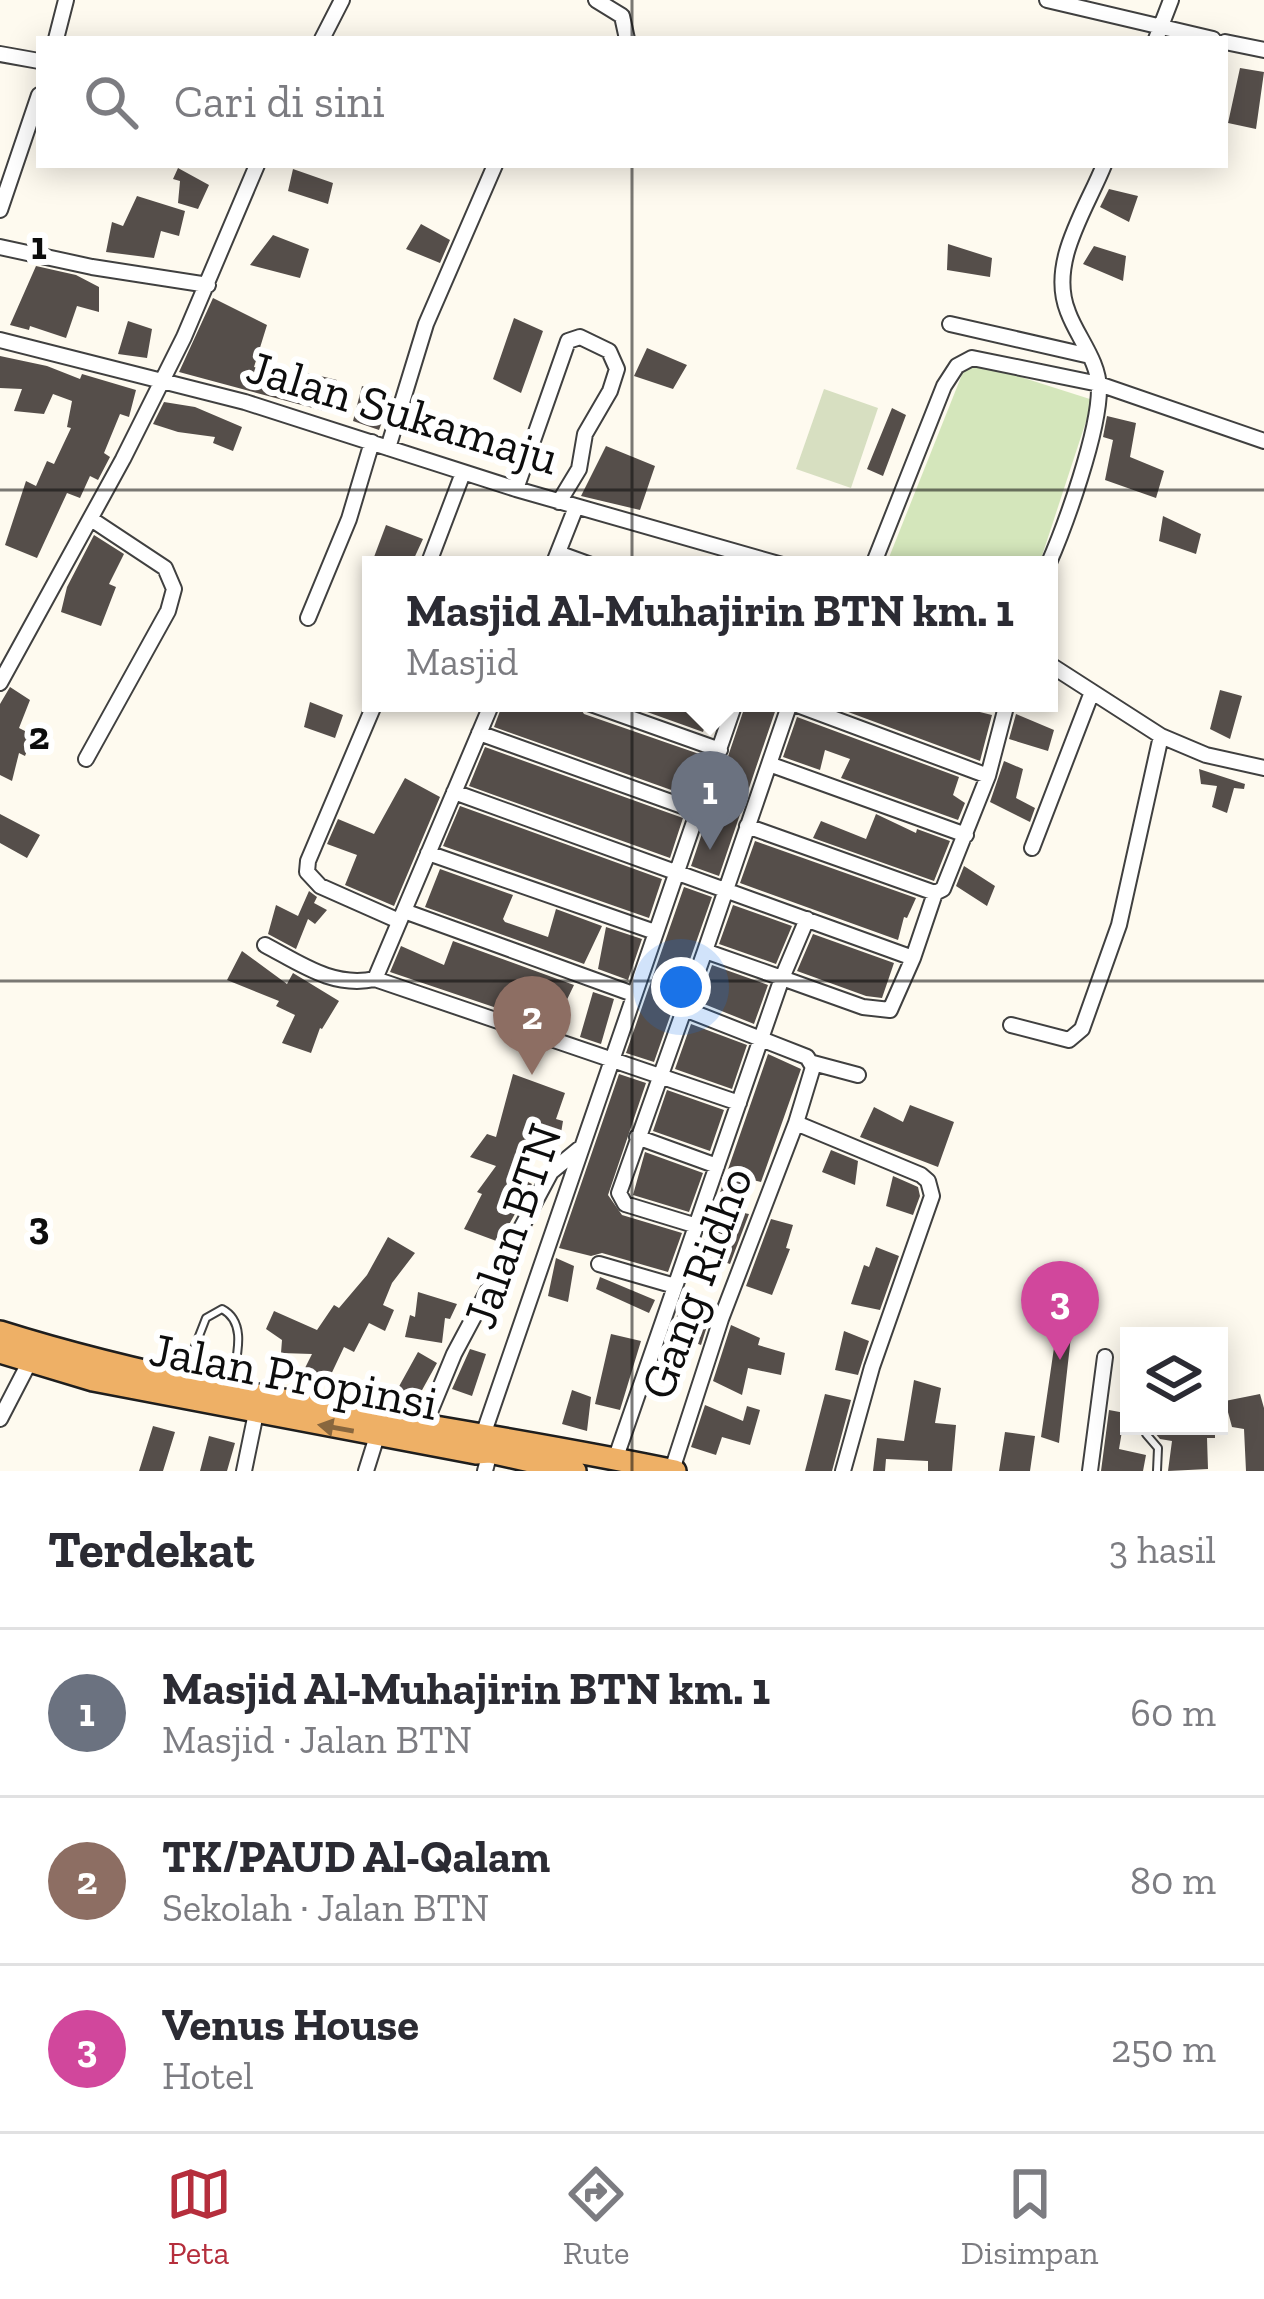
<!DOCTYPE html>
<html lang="id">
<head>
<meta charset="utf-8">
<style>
  body { margin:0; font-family:"Zilla Slab",serif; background:#f2f2f3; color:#2b2b33 }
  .controls { position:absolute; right:36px; bottom:36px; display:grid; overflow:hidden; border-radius:0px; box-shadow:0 6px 30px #0003 }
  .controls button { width:108px; height:108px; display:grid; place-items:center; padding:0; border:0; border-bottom:3px solid #e1e1e2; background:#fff; color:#2b2b33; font:60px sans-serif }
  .you { position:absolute; left:681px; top:987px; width:42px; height:42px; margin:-30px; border:9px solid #fff; border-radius:50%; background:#1a73e8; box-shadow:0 0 0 18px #1a73e833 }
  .badge { display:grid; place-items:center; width:78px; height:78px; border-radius:50%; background:#b52e3c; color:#fff; font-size:39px; font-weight:700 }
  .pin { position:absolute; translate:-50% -99px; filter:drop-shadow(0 3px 6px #0008) }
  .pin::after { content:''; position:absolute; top:63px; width:42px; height:36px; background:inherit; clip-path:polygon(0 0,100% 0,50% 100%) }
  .popup { position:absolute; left:362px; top:556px; width:696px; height:156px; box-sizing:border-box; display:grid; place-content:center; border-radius:0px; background:#fff; filter:drop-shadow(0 3px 9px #0005); font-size:39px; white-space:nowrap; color:#7c7c81 }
  .popup b { font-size:45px; color:#2b2b33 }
  .popup::after { content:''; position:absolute; left:50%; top:100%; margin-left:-24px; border:24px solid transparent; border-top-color:#fff }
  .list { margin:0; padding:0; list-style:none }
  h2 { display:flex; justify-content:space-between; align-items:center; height:156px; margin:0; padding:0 48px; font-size:51px }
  h2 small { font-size:39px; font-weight:400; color:#7c7c81 }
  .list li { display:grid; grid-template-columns:78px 1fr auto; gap:36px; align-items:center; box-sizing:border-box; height:168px; padding:0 48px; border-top:3px solid #e1e1e2 }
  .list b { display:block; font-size:45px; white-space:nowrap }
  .list p { margin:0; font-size:39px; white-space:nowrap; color:#7c7c81 }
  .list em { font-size:39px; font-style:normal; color:#7c7c81 }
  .icon { flex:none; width:66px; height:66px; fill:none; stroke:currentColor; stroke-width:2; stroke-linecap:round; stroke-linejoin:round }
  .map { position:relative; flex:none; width:1264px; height:1471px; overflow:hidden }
  .search { position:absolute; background:#fff; box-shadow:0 6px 30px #0003; left:36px; right:36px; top:36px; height:132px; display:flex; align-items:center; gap:30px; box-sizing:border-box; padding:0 42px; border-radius:0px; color:#7c7c81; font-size:45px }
  .sheet { height:660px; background:#fff }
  nav { display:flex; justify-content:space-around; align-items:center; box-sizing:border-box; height:168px; border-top:3px solid #e1e1e2; background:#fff; font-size:33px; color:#7c7c81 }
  nav a { display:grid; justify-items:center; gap:6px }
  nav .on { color:#b52e3c }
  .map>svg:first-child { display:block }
  .green { fill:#d4e6bb }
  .cemetery { fill:#d7dfc1 }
  .building { fill:#554e4a }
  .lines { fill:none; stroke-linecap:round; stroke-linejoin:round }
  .service-casing { stroke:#404040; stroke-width:10 }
  .minor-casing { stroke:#404040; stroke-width:18 }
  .trunk-casing { stroke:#1e1e1e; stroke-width:26 }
  .service { stroke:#fff; stroke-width:6 }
  .minor { stroke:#fff; stroke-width:14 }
  .trunk { stroke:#eeb066; stroke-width:21 }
  .oneway { fill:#89673e }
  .grid { fill:none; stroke:#0d0d0d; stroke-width:3; stroke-opacity:0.55 }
  .labels { text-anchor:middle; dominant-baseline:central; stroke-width:12; stroke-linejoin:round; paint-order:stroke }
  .street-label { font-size:48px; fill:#0d0d0d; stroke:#fff }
  .grid-label { font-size:39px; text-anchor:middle; font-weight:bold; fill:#0d0d0d; stroke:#fff; stroke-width:12; stroke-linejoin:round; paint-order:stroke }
</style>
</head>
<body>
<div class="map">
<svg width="1264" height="1471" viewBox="0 0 1264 1471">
  <rect width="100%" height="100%" fill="#fefaef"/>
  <path class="green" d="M972,366H986L1093,400L1039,565H886L963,372Z"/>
  <path class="cemetery" d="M824,389L878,408L851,488L796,469Z"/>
  <path class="building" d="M1240,68L1264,72L1256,129L1228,123Z
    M178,168L209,185L198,209L178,203L180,181L173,179Z
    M293,169L333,183L328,204L288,191Z
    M1109,189L1138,196L1129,222L1100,207Z
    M137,196L185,211L179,236L161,231L154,258L106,252L112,222L123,226Z
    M421,224L450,240L440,263L406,249Z
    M273,235L309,249L300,278L250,265Z
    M948,244L992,258L990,277L947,270Z
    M1094,246L1126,256L1123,281L1083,264Z
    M36,266L76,275L99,287V312L77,306L66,338L30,326L29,330L10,325Z
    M213,298L267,325L254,367L307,380L308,373L337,380L324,411L179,372Z
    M514,318L543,331L521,393L493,379Z
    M128,321L152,329L147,358L118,354Z
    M647,348L687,365L673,389L634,376Z
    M0,356L47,366L80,379L82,374L136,390L129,417L120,414L104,453L110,457L98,480L90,476L80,498L67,493L37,558L5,545L26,481L36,486L47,461L54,464L71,428L67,427L72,401L53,394L44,414L14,411L22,389L0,388Z
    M362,386L392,396L379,430L353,421Z
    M164,402L195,407L242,427L233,451L213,443L215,437L178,432L153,424Z
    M892,408L906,415L883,476L867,469Z
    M1107,416L1136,423L1130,457L1164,471L1156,498L1105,480L1113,440L1103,437Z
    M606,446L655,466L640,510L581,496Z
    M1163,516L1201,534L1196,554L1159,541Z
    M386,525L423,539L411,565H371Z
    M94,535L124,554L109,584L116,587L101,626L61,612L67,587Z
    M10,687L30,700L19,728L33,735L25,756L19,753L12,781L0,775V704Z
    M1220,690L1242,696L1230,739L1210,729Z
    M310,702L343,715L335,738L304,727Z
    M503,703H577L584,714L705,756L691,797L494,727Z
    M622,703H713L703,732Z
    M746,703H778L719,876L691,866Z
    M824,703H943L992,715L980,761Z
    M1016,714L1054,730L1048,751L1009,739Z
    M797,717L959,777L953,795L965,803L958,820L841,778L850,759L825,750L820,770L783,757Z
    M485,747L683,818L670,858L469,786Z
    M1004,761L1023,769L1016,798L1035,808L1030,822L990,802Z
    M1199,769L1245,784L1244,789L1234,788L1227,813L1212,807L1217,786L1201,784Z
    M405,778L440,797L394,906L345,885L357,855L327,844L338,819L374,834Z
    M460,806L662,879L649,918L443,846Z
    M0,814L40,835L27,858L0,843Z
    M876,814L916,833L917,829L950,841L934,881L813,838L821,821L866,839Z
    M755,841L916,898L907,918L904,917L898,940L740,883Z
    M964,866L995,886L987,906L956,886Z
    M440,869L513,895L503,919L505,922L548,937L556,909L602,926L584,964L425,907Z
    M684,887L712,897L654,1062L626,1053Z
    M309,891L317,897L314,903L327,910L315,924L308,919L296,949L268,934L276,905L298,916Z
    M733,905L792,926L776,964L719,944Z
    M606,927L642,939L628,980L598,969Z
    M813,934L894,963L882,998L866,996L797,971Z
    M453,941L574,985L563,1008L524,990L520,1016L390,972L401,946L444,965Z
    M242,951L287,984L293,973L339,1001L322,1029L320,1028L311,1053L282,1043L295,1015L276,1006L279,1001L227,980Z
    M712,965L768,985L754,1024L699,1002Z
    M593,992L614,999L601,1044L580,1037Z
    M691,1024L747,1045L732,1089L675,1069Z
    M768,1054L801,1069L761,1182L749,1179L739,1212L749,1214L730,1264L699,1253Z
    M513,1074L565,1093L556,1119L563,1121L559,1145L543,1142L522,1179L532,1184L499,1242L464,1229L482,1194L477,1192L496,1166L470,1157L487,1134L496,1137Z
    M619,1074L646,1083L608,1195L622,1215L682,1233L668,1272L602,1253L591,1256L559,1248Z
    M667,1090L724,1110L710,1151L653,1131Z
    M910,1105L954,1122L938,1167L860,1137L874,1107L903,1122Z
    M831,1150L858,1161L855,1185L822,1172Z
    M645,1152L703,1173L689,1212L633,1195Z
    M893,1176L918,1187L920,1196L913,1215L886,1206Z
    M771,1219L793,1225L786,1248L790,1249L772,1295L746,1286Z
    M388,1237L415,1253L392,1283L383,1305L394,1310L385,1331L369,1323L354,1352L344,1347L327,1383L303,1372L312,1354L281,1353L282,1340L266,1329L274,1311L317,1330L334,1305L339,1308L367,1275Z
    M876,1247L899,1256L880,1310L851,1304L864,1265L869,1267Z
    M556,1258L574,1266L568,1302L548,1296Z
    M600,1277L655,1300L649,1313L596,1289Z
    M418,1292L457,1304L450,1319L445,1318L442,1343L405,1337L410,1315L415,1317Z
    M680,1307L710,1317L701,1345L671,1334Z
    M731,1325L760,1338L758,1345L785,1353L781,1375L748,1368L742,1395L713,1381Z
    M844,1331L869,1341L858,1375L835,1370Z
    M611,1334L641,1341L620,1410L595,1404Z
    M1056,1334L1071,1336L1059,1443L1041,1437Z
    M470,1349L486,1354L472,1396L452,1389Z
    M418,1352L437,1363L416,1401L397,1390Z
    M914,1380L941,1388L935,1423L956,1425L952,1471H928V1461L886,1459L885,1471H873L877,1438L904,1441Z
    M572,1390L591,1397L587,1431L562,1424Z
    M825,1394L851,1400L832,1471H805Z
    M1260,1394L1264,1408V1471H1246L1244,1429L1232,1427L1225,1401Z
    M705,1405L743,1421L747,1406L760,1410L750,1445L722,1437L716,1455L691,1447Z
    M1109,1410L1125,1413L1119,1449L1146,1455L1143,1471H1101Z
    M153,1426L175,1432L163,1471H139Z
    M1155,1426H1215V1438H1207L1208,1469L1168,1471L1172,1441L1160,1439L1154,1432Z
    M1005,1432L1035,1436L1030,1471H999Z
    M209,1436L235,1443L227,1471H200Z"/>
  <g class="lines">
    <defs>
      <path id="service" d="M183,1377L206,1318L222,1309C249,1323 235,1360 232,1385
        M1148,1426L1146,1434L1158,1448L1157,1471"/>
      <path id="minor" d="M596,0L622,16L627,39
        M1047,0L1213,39
        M56,39L66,0
        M322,39L342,0
        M1156,39L1171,0
        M1225,42L1264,50
        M0,54L39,61
        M0,210L39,95
        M0,247L92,267L208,285
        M950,324L1090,356
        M0,340L245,402L516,489L782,565
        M388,448L426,324L495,165
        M516,489L568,341L580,337L609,351L617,369L610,391L585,434L579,469L559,502
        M558,553L591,565
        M428,565L463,473
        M553,565L576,507
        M873,565L944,386L957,366L972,358L1099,384L1264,441
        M1048,565C1066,524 1099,432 1099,389C1099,361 1077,337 1068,312C1048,263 1086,210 1104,165
        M308,618L349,519L372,442
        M1049,664L1161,736L1206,755L1264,768
        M0,683L123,459L184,337L257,165
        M375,703L308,861L307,872L320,886L399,921
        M492,703L375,979L739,1103
        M588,703L720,750
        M792,703L988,776
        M479,733L699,812
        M86,759L168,611L174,589L165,568L91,519
        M769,764L966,835
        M454,792L913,958L890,1010L863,1007L782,978L807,919
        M747,826L935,893
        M1032,848L1092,692
        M428,853L655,932
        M404,911L633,994
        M265,945C301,964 333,988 375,979
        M913,958L935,893L943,889L988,776L1007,703
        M682,1008L807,1057L813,1067L796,1123L921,1175L928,1181L932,1196L872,1367L843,1471
        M1011,1025L1069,1040L1082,1029L1119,925L1161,736
        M813,1063L858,1075
        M637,1137L717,1166
        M697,1226L625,1204L619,1193L705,951
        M599,1264L675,1286
        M0,1419L29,1363
        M423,1429L454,1354L551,1172L579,1149
        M483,1435L735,703
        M616,1457L782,978L705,951L790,703
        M672,1470L721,1319L796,1123
        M244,1471L256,1413
        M366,1471L377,1436
        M485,1471L490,1452
        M1090,1471L1105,1357"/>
      <path id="trunk" d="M0,1332C219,1401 451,1424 675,1471
        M0,1352L93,1380L476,1453L490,1452L575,1471"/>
    </defs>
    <use href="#service" class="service-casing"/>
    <use href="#minor" class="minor-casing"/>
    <use href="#trunk" class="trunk-casing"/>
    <use href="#service" class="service"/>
    <use href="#minor" class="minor"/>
    <use href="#trunk" class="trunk"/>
  </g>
  <defs><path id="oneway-solid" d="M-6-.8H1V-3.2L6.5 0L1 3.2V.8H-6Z" transform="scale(3)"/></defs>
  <use class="oneway" href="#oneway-solid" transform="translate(336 1428) rotate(-170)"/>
  <path class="grid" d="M632,0V39M632,165V1471M0,490H1264M0,981H1264"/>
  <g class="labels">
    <g class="street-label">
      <text transform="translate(403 412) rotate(17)">Jalan Sukamaju</text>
      <text transform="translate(512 1226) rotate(-71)">Jalan BTN</text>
      <text transform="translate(696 1283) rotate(-70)">Gang Ridho</text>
      <text transform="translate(294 1376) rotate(11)">Jalan Propinsi</text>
    </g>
  </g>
  <g class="grid-label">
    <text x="39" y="259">1</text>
    <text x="39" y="749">2</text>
    <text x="39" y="1239">3</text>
  </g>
</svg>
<div class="controls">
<button><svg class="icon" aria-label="layers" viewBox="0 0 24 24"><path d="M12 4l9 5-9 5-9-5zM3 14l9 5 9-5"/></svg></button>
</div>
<div class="you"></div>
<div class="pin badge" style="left:710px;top:850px;background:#6b7280">1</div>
<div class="popup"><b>Masjid Al-Muhajirin BTN km. 1</b>Masjid</div>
<div class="pin badge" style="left:532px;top:1075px;background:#8d6e63">2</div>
<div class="pin badge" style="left:1060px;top:1360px;background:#d1479c">3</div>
<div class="search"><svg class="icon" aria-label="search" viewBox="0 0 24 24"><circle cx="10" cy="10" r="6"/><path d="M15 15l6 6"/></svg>Cari di sini</div>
</div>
<section class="sheet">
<h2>Terdekat<small>3 hasil</small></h2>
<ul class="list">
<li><span class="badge" style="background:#6b7280">1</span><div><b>Masjid Al-Muhajirin BTN km. 1</b><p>Masjid · Jalan BTN</p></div><em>60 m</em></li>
<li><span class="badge" style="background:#8d6e63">2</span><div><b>TK/PAUD Al-Qalam</b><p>Sekolah · Jalan BTN</p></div><em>80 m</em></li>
<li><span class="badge" style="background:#d1479c">3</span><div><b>Venus House</b><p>Hotel</p></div><em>250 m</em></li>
</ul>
</section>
<nav>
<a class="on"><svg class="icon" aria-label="map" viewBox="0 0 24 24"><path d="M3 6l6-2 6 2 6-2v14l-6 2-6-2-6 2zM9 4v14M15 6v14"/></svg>Peta</a>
<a><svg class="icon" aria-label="directions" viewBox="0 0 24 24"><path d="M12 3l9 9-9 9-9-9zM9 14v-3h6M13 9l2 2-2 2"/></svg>Rute</a>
<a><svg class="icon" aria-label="saved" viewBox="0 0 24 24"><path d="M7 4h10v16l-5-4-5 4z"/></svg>Disimpan</a>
</nav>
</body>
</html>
